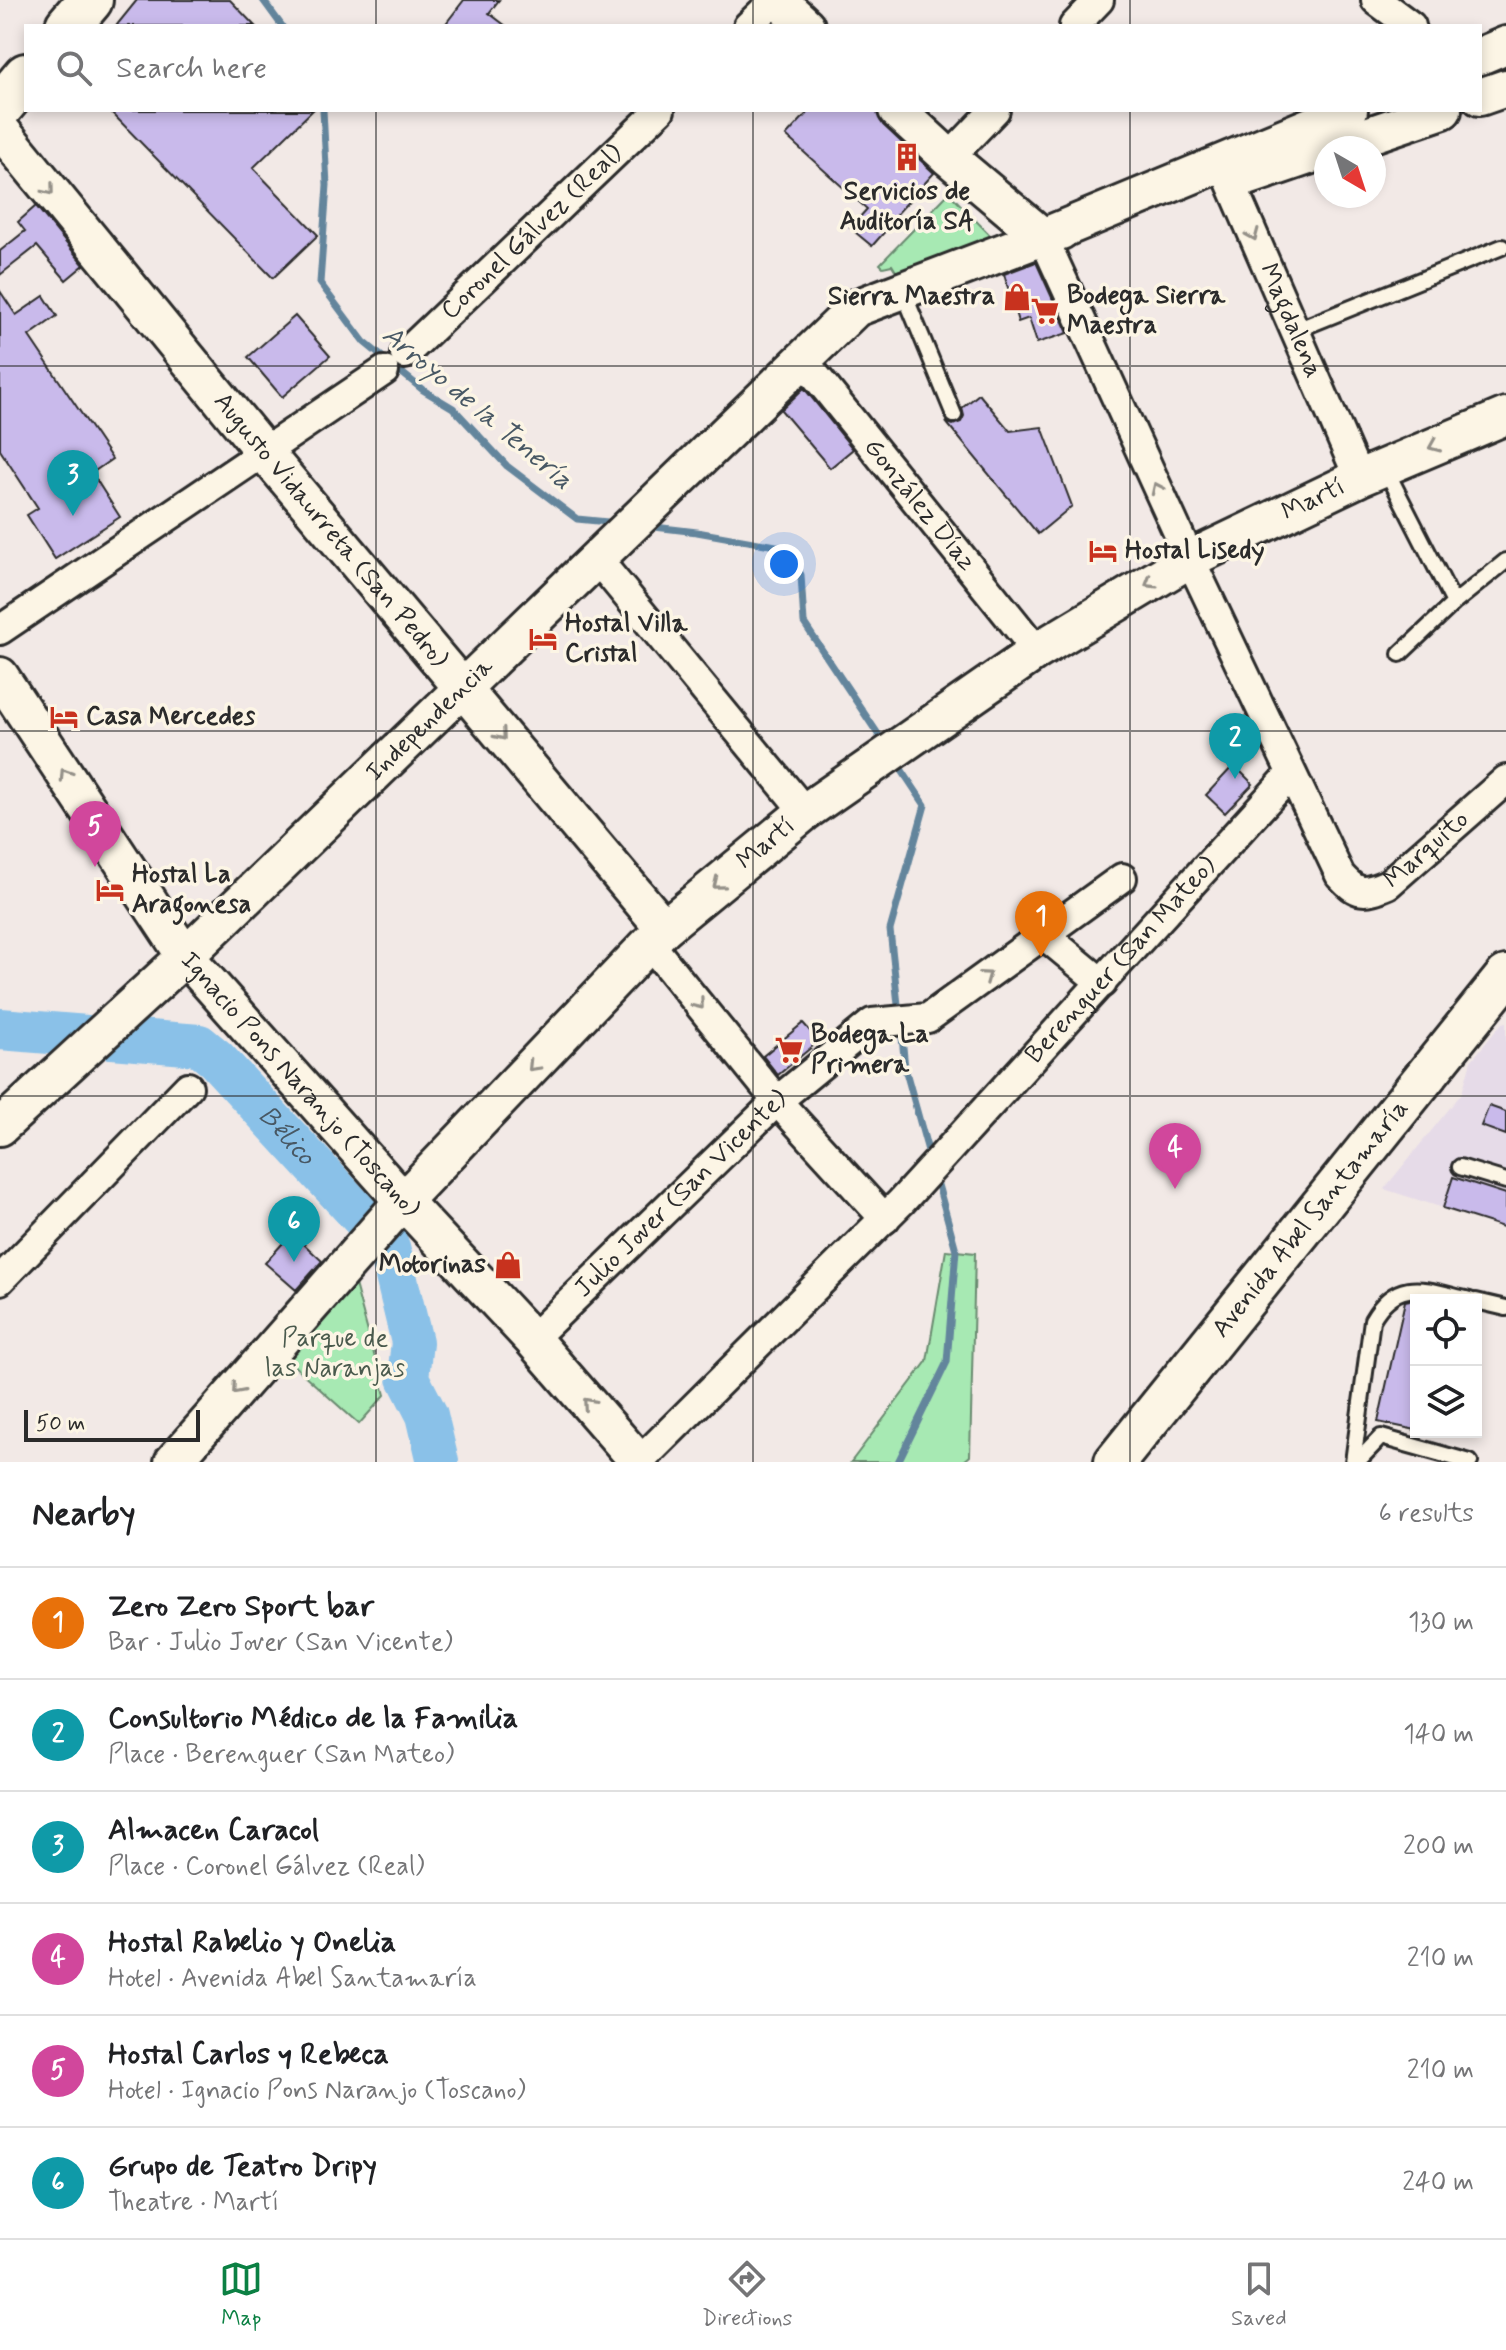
<!DOCTYPE html>
<html lang="en">
<head>
<meta charset="utf-8">
<style>
  body { margin:0; font-family:Mynerve,sans-serif; background:#f6f6f6; color:#202124 }
  .controls { position:absolute; right:24px; bottom:24px; display:grid; overflow:hidden; border-radius:0px; box-shadow:0 4px 12px #0003 }
  .controls button { width:72px; height:72px; display:grid; place-items:center; padding:0; border:0; border-bottom:2px solid #e0e0e0; background:#fff; color:#202124; font:40px sans-serif }
  .compass { position:absolute; left:1314px; top:136px; width:72px; height:72px; border-radius:50%; background:#fff; box-shadow:0 4px 12px #0003; rotate:141deg }
  .scale { position:absolute; left:24px; bottom:20px; width:176px; box-sizing:border-box; padding-left:8px; border:4px solid #2b2b2b; border-top:0; font-size:22px; line-height:28px; white-space:nowrap; color:#2b2b2b; -webkit-text-stroke:6px #fcf5e5; paint-order:stroke }
  .you { position:absolute; left:784px; top:564px; width:28px; height:28px; margin:-20px; border:6px solid #fff; border-radius:50%; background:#1a73e8; box-shadow:0 0 0 12px #1a73e833 }
  .badge { display:grid; place-items:center; width:52px; height:52px; border-radius:50%; background:#0b8043; color:#fff; font-size:26px; font-weight:700 }
  .pin { position:absolute; translate:-50% -66px; filter:drop-shadow(0 2px 4px #0008) }
  .pin::after { content:''; position:absolute; top:42px; width:28px; height:24px; background:inherit; clip-path:polygon(0 0,100% 0,50% 100%) }
  .list { margin:0; padding:0; list-style:none }
  h2 { display:flex; justify-content:space-between; align-items:center; height:104px; margin:0; padding:0 32px; font-size:34px }
  h2 small { font-size:26px; font-weight:400; color:#757577 }
  .list li { display:grid; grid-template-columns:52px 1fr auto; gap:24px; align-items:center; box-sizing:border-box; height:112px; padding:0 32px; border-top:2px solid #e0e0e0 }
  .list b { display:block; font-size:30px; white-space:nowrap }
  .list p { margin:0; font-size:26px; white-space:nowrap; color:#757577 }
  .list em { font-size:26px; font-style:normal; color:#757577 }
  .icon { flex:none; width:44px; height:44px; fill:none; stroke:currentColor; stroke-width:2; stroke-linecap:round; stroke-linejoin:round }
  .map { position:relative; flex:none; width:1506px; height:1462px; overflow:hidden }
  .search { position:absolute; background:#fff; box-shadow:0 4px 12px #0003; left:24px; right:24px; top:24px; height:88px; display:flex; align-items:center; gap:20px; box-sizing:border-box; padding:0 28px; border-radius:0px; color:#757577; font-size:30px }
  .sheet { height:776px; background:#fff }
  nav { display:flex; justify-content:space-around; align-items:center; box-sizing:border-box; height:112px; border-top:2px solid #e0e0e0; background:#fff; font-size:22px; color:#757577 }
  nav a { display:grid; justify-items:center; gap:4px }
  nav .on { color:#0b8043 }
  .map>svg:first-child { display:block }
  .built { fill:#e6dbe8 }
  .green { fill:#a7e9b3; stroke:#698a6f; stroke-width:2 }
  .lines { fill:none; stroke-linecap:round; stroke-linejoin:round }
  .stream { stroke:#64859c; stroke-width:7 }
  .river { stroke:#8ac1e8; stroke-width:42 }
  .building { fill:#c9baeb; stroke:#2b2b2b; stroke-width:2 }
  .service-casing { stroke:#2b2b2b; stroke-width:20 }
  .minor-casing { stroke:#2b2b2b; stroke-width:34 }
  .tertiary-casing { stroke:#2b2b2b; stroke-width:42 }
  .secondary-casing { stroke:#2b2b2b; stroke-width:46 }
  .primary-casing { stroke:#2b2b2b; stroke-width:50 }
  .service { stroke:#fcf5e5; stroke-width:14 }
  .minor { stroke:#fcf5e5; stroke-width:28 }
  .tertiary { stroke:#fcf5e5; stroke-width:36 }
  .secondary { stroke:#fcf5e5; stroke-width:40 }
  .primary { stroke:#fcf5e5; stroke-width:44 }
  .oneway { stroke:#949088 }
  .grid { fill:none; stroke:#2b2b2b; stroke-width:2; stroke-opacity:0.55 }
  .labels { text-anchor:middle; dominant-baseline:central; stroke-width:7; stroke-linejoin:round; paint-order:stroke }
  .poi-label { font-size:26px; font-weight:bold; fill:#2b2b2b; stroke:#fcf5e5; text-anchor:start }
  .street-label { font-size:26px; fill:#2b2b2b; stroke:#fcf5e5 }
  .park-label { font-size:26px; fill:#4a5a4d; stroke:#fcf5e5 }
  .water-label { font-size:28px; font-style:italic; fill:#485864; stroke:#fcf5e5 }
</style>
</head>
<body>
<div class="map">
<svg width="1506" height="1462" viewBox="0 0 1506 1462">
  <rect width="100%" height="100%" fill="#f2e9e6"/>
  <filter id="ink" filterUnits="userSpaceOnUse"><feTurbulence type="fractalNoise" baseFrequency=".0125" numOctaves="2"/><feDisplacementMap in="SourceGraphic" scale="16" xChannelSelector="R" yChannelSelector="G"/><feConvolveMatrix kernelMatrix="1 2 1 2 8 2 1 2 1" color-interpolation-filters="sRGB"/></filter>
  <g filter="url(#ink)">
    <path class="built" d="M1506,1022V1228L1384,1189L1462,1093L1471,1061L1502,1023Z"/>
    <path class="green" d="M949,193L994,239L897,273L892,265L883,267L880,264Z
      M946,1250L975,1253L970,1456L963,1462H851L927,1361Z
      M353,1277L385,1395L359,1424L283,1356Z"/>
    <g class="lines">
      <path class="stream" d="M263,0L282,26
        M323,110L327,185L320,283L364,342L423,390L453,408L507,466L577,519L618,523
        M646,526L697,532L776,546L792,558L801,575L804,623L884,743
        M895,760L925,805L890,930L899,1014
        M901,1026L905,1068L930,1158
        M898,1462L947,1362L956,1250L935,1174"/>
      <path class="river" id="s1" d="M0,1029L199,1045L216,1059L389,1247L412,1342L408,1378L427,1415L438,1462"/>
    </g>
    <path class="building" d="M137,0H230L255,26H116Z
      M464,0H499L489,13L506,26H444Z
      M109,110H313L253,168L318,235L273,278Z
      M810,110H877L883,125L934,173L886,226L888,228L872,246L850,228L867,209L786,136Z
      M36,206L84,265L66,280L37,246L0,275V251L25,231L18,222Z
      M1036,262L1068,333L1037,343L1029,318L1018,322L1004,274Z
      M0,291L16,315L44,296L57,316L29,336L112,459L92,473L120,517L55,559L27,515L38,508L0,450Z
      M295,316L330,356L282,397L248,357Z
      M804,388L853,449L830,468L781,410Z
      M979,394L1010,431L1042,427L1072,506L1038,534L946,422L953,425L961,422L964,416L962,408Z
      M1234,765L1253,784L1225,813L1206,795Z
      M803,1023L819,1041L778,1075L763,1056Z
      M1489,1106L1506,1112V1135L1481,1126Z
      M1453,1177L1506,1194V1228L1443,1208Z
      M292,1233L322,1261L296,1290L265,1263Z
      M1415,1299H1416V1430L1378,1422L1405,1301Z"/>
    <g class="lines">
      <defs>
        <path id="service" d="M902,289L954,415
          M1294,331L1502,247
          M1385,468L1454,603
          M1400,654L1454,603L1506,561
          M1460,1167L1506,1181
          M1476,1301L1506,1308
          M1353,1462L1372,1320C1398,1274 1428,1291 1470,1300
          M1357,1462L1381,1437L1470,1462"/>
        <g id="minor">
          <path d="M1376,0L1411,26"/>
          <path d="M748,26L775,0"/>
          <path d="M1074,26L1099,0"/>
          <path d="M949,158L995,110"/>
          <path id="s2" d="M1222,163L1359,478"/>
          <path id="s3" d="M1043,237L1190,559L1340,875C1358,895 1364,894 1388,884L1506,780"/>
          <path id="s4" d="M405,354L660,110"/>
          <path id="s5" d="M803,360L1037,651"/>
          <path d="M597,559L805,812"/>
          <path d="M0,630L384,371"/>
          <path d="M1044,935L1102,983"/>
          <path d="M650,944L777,1101L885,1219"/>
          <path d="M0,1280L188,1087"/>
          <path id="s6" d="M532,1339L777,1101L872,1023L928,1018L1122,878"/>
          <path id="s7" d="M639,1462L901,1202L1291,774"/>
        </g>
        <g id="tertiary">
          <path d="M778,0L806,26"/>
          <path d="M1480,56L1506,45"/>
          <path d="M1480,97L1506,88"/>
          <path d="M897,110L949,158L1043,237L1061,231"/>
          <path id="s8" d="M0,129L264,452L664,928"/>
          <path d="M1331,148L1443,110"/>
          <path d="M1244,178L1326,150"/>
          <path id="s9" d="M0,676L185,956L403,1201L532,1339L639,1462"/>
          <path id="s10" d="M0,1127L174,967L856,308L1043,237L1349,110"/>
          <path id="s11" d="M173,1462L403,1201L664,928L805,812L1037,651L1190,559L1359,478L1506,416"/>
        </g>
        <g id="secondary">
          <path id="s12" d="M1115,1462L1506,976"/>
        </g>
        <path id="primary" d="M68,26L90,0
          M0,107L26,76"/>
      </defs>
      <use href="#service" class="service-casing"/>
      <use href="#minor" class="minor-casing"/>
      <use href="#tertiary" class="tertiary-casing"/>
      <use href="#secondary" class="secondary-casing"/>
      <use href="#primary" class="primary-casing"/>
      <use href="#service" class="service"/>
      <use href="#minor" class="minor"/>
      <use href="#tertiary" class="tertiary"/>
      <use href="#secondary" class="secondary"/>
      <use href="#primary" class="primary"/>
    </g>
    <defs><path id="oneway-chevron" d="M-2-3.5L2.5 0L-2 3.5" fill="none" stroke-width="1.6" stroke-linecap="round" stroke-linejoin="round" transform="scale(2)"/></defs>
    <g class="oneway">
      <use href="#oneway-chevron" transform="translate(49 190) rotate(51)"/>
      <use href="#oneway-chevron" transform="translate(1253 235) rotate(67)"/>
      <use href="#oneway-chevron" transform="translate(1434 446) rotate(157)"/>
      <use href="#oneway-chevron" transform="translate(1157 488) rotate(-115)"/>
      <use href="#oneway-chevron" transform="translate(1150 583) rotate(149)"/>
      <use href="#oneway-chevron" transform="translate(501 735) rotate(50)"/>
      <use href="#oneway-chevron" transform="translate(65 774) rotate(-123)"/>
      <use href="#oneway-chevron" transform="translate(718 884) rotate(141)"/>
      <use href="#oneway-chevron" transform="translate(986 976) rotate(-36)"/>
      <use href="#oneway-chevron" transform="translate(699 1004) rotate(51)"/>
      <use href="#oneway-chevron" transform="translate(533 1066) rotate(134)"/>
      <use href="#oneway-chevron" transform="translate(237 1389) rotate(131)"/>
      <use href="#oneway-chevron" transform="translate(588 1403) rotate(-131)"/>
    </g>
  </g>
  <path class="grid" d="M376,0V26M753,0V26M1130,0V26M376,110V1462M753,110V1462M1130,110V1462M0,366H1506M0,731H1506M0,1096H1506"/>
  <defs>
    <symbol id="building-bare" viewBox="-9 -9 18 18"><path d="M-4-6H4V6H1V3H-1V6H-4ZM-2.5-4.3h1.7v1.8h-1.7ZM.8-4.3h1.7v1.8H.8ZM-2.5-1h1.7V.8h-1.7ZM.8-1h1.7V.8H.8Z" fill="#c8321e" stroke="#fcf5e5" stroke-width="2.5" paint-order="stroke"/></symbol>
    <symbol id="shop-bare" viewBox="-9 -9 18 18"><path d="M-5-2.5h2.3a2.7 3.5 0 0 1 5.4 0H5L5.5 6h-11ZM-1.5-2.5h3a1.5 2.3 0 0 0-3 0Z" fill="#c8321e" stroke="#fcf5e5" stroke-width="2.5" paint-order="stroke"/></symbol>
    <symbol id="supermarket-bare" viewBox="-9 -9 18 18"><path d="M-6-5.5h2.5l.6 2H6L4.5 2H-2.5L-4.4-4H-6ZM-1.5 3.2a1.3 1.3 0 1 0 .1 0ZM3 3.2a1.3 1.3 0 1 0 .1 0Z" fill="#c8321e" stroke="#fcf5e5" stroke-width="2.5" paint-order="stroke"/></symbol>
    <symbol id="hotel-bare" viewBox="-9 -9 18 18"><path d="M-6-4.5h1.5V1H6V5H4.5V3h-9V5H-6ZM-4 0a1.8 1.8 0 1 1 3.6 0ZM.5 0V-2.5h3Q6-2.5 6 0Z" fill="#c8321e" stroke="#fcf5e5" stroke-width="2.5" paint-order="stroke"/></symbol>
  </defs>
  <g fill-rule="evenodd">
    <use href="#building-bare" x="887" y="137" width="40" height="40"/>
    <use href="#shop-bare" x="997" y="277" width="40" height="40"/>
    <use href="#supermarket-bare" x="1025" y="291" width="40" height="40"/>
    <use href="#hotel-bare" x="1083" y="531" width="40" height="40"/>
    <use href="#hotel-bare" x="523" y="619" width="40" height="40"/>
    <use href="#hotel-bare" x="44" y="697" width="40" height="40"/>
    <use href="#hotel-bare" x="90" y="870" width="40" height="40"/>
    <use href="#supermarket-bare" x="769" y="1030" width="40" height="40"/>
    <use href="#shop-bare" x="488" y="1245" width="40" height="40"/>
  </g>
  <g class="labels">
    <g class="poi-label">
      <text x="907" y="192" text-anchor="middle">Servicios de<tspan x="907" dy="30">Auditoría SA</tspan></text>
      <text x="1067" y="296">Bodega Sierra<tspan x="1067" dy="30">Maestra</tspan></text>
      <text x="995" y="297" text-anchor="end">Sierra Maestra</text>
      <text x="1125" y="551">Hostal Lisedy</text>
      <text x="565" y="624">Hostal Villa<tspan x="565" dy="30">Cristal</tspan></text>
      <text x="86" y="717">Casa Mercedes</text>
      <text x="132" y="875">Hostal La<tspan x="132" dy="30">Aragonesa</tspan></text>
      <text x="811" y="1035">Bodega La<tspan x="811" dy="30">Primera</tspan></text>
      <text x="486" y="1265" text-anchor="end">Motorinas</text>
    </g>
    <g class="street-label">
      <text stroke="none"><textPath href="#s4" startOffset="176">Coronel Gálvez (Real)</textPath></text>
      <text stroke="none"><textPath href="#s2" startOffset="172">Magdalena</textPath></text>
      <text stroke="none"><textPath href="#s11" startOffset="1506">Martí</textPath></text>
      <text stroke="none"><textPath href="#s5" startOffset="186">González Díaz</textPath></text>
      <text stroke="none"><textPath href="#s8" startOffset="520">Augusto Vidaurreta (San Pedro)</textPath></text>
      <text stroke="none"><textPath href="#s10" startOffset="592">Independencia</textPath></text>
      <text stroke="none"><textPath href="#s11" startOffset="858">Martí</textPath></text>
      <text stroke="none"><textPath href="#s3" startOffset="810">Marquito</textPath></text>
      <text stroke="none"><textPath href="#s7" startOffset="696">Berenguer (San Mateo)</textPath></text>
      <text stroke="none"><textPath href="#s9" startOffset="508">Ignacio Pons Naranjo (Toscano)</textPath></text>
      <text stroke="none"><textPath href="#s6" startOffset="208">Julio Jover (San Vicente)</textPath></text>
      <text stroke="none"><textPath href="#s12" startOffset="312">Avenida Abel Santamaría</textPath></text>
    </g>
    <g class="park-label">
      <text x="335" y="1339">Parque de<tspan x="335" dy="30">las Naranjas</tspan></text>
    </g>
    <g class="water-label">
      <text transform="translate(477 408) rotate(40)">Arroyo de la Tenería</text>
      <text stroke="none"><textPath href="#s1" startOffset="326">Bélico</textPath></text>
    </g>
  </g>
</svg>
<div class="controls">
<button><svg class="icon" aria-label="locate" viewBox="0 0 24 24"><circle cx="12" cy="12" r="6"/><path d="M12 2v4M12 18v4M2 12h4M18 12h4"/></svg></button>
<button><svg class="icon" aria-label="layers" viewBox="0 0 24 24"><path d="M12 4l9 5-9 5-9-5zM3 14l9 5 9-5"/></svg></button>
</div>
<svg class="compass" viewBox="-18 -18 36 36"><path d="M0-13l5 13h-10z" fill="#e53935"/><path d="M0 13l5-13h-10z" fill="#757577"/></svg>
<div class="scale">50 m</div>
<div class="you"></div>
<div class="pin badge" style="left:1041px;top:957px;background:#e8710a">1</div>
<div class="pin badge" style="left:1235px;top:779px;background:#0f9aa8">2</div>
<div class="pin badge" style="left:73px;top:516px;background:#0f9aa8">3</div>
<div class="pin badge" style="left:1175px;top:1189px;background:#d1479c">4</div>
<div class="pin badge" style="left:95px;top:867px;background:#d1479c">5</div>
<div class="pin badge" style="left:294px;top:1262px;background:#0f9aa8">6</div>
<div class="search"><svg class="icon" aria-label="search" viewBox="0 0 24 24"><circle cx="10" cy="10" r="6"/><path d="M15 15l6 6"/></svg>Search here</div>
</div>
<section class="sheet">
<h2>Nearby<small>6 results</small></h2>
<ul class="list">
<li><span class="badge" style="background:#e8710a">1</span><div><b>Zero Zero Sport bar</b><p>Bar · Julio Jover (San Vicente)</p></div><em>130 m</em></li>
<li><span class="badge" style="background:#0f9aa8">2</span><div><b>Consultorio Médico de la Familia</b><p>Place · Berenguer (San Mateo)</p></div><em>140 m</em></li>
<li><span class="badge" style="background:#0f9aa8">3</span><div><b>Almacen Caracol</b><p>Place · Coronel Gálvez (Real)</p></div><em>200 m</em></li>
<li><span class="badge" style="background:#d1479c">4</span><div><b>Hostal Rabelio y Onelia</b><p>Hotel · Avenida Abel Santamaría</p></div><em>210 m</em></li>
<li><span class="badge" style="background:#d1479c">5</span><div><b>Hostal Carlos y Rebeca</b><p>Hotel · Ignacio Pons Naranjo (Toscano)</p></div><em>210 m</em></li>
<li><span class="badge" style="background:#0f9aa8">6</span><div><b>Grupo de Teatro Dripy</b><p>Theatre · Martí</p></div><em>240 m</em></li>
</ul>
</section>
<nav>
<a class="on"><svg class="icon" aria-label="map" viewBox="0 0 24 24"><path d="M3 6l6-2 6 2 6-2v14l-6 2-6-2-6 2zM9 4v14M15 6v14"/></svg>Map</a>
<a><svg class="icon" aria-label="directions" viewBox="0 0 24 24"><path d="M12 3l9 9-9 9-9-9zM9 14v-3h6M13 9l2 2-2 2"/></svg>Directions</a>
<a><svg class="icon" aria-label="saved" viewBox="0 0 24 24"><path d="M7 4h10v16l-5-4-5 4z"/></svg>Saved</a>
</nav>
</body>
</html>
